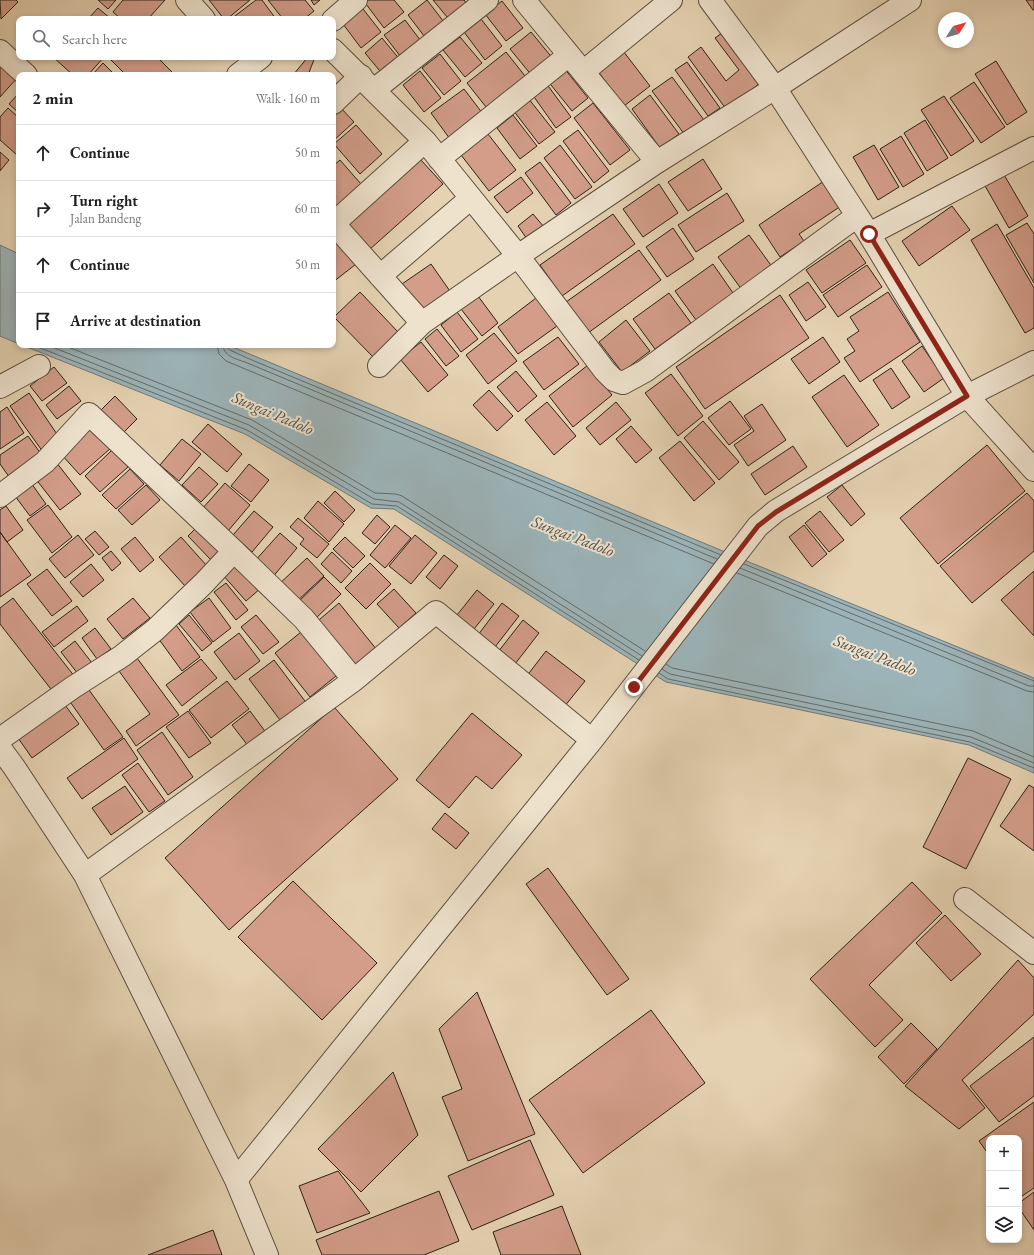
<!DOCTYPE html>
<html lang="en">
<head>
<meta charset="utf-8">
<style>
  body { margin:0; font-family:"EB Garamond",serif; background:#f6f6f6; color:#202124 }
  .controls { position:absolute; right:12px; bottom:12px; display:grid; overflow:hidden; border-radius:8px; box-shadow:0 2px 6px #0003 }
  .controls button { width:36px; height:36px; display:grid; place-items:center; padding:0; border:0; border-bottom:1px solid #e0e0e0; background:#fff; color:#202124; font:20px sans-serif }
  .compass { position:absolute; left:938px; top:12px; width:36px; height:36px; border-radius:50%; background:#fff; box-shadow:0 2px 6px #0003; rotate:54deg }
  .stop { position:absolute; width:12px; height:12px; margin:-9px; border:3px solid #8f2418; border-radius:50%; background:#fff }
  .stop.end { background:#8f2418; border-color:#fff; box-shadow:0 1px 4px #0008 }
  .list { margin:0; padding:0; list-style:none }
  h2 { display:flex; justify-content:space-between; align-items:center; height:52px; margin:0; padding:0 16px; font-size:17px }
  h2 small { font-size:13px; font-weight:400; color:#757577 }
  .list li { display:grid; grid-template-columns:26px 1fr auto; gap:12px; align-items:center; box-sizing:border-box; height:56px; padding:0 16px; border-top:1px solid #e0e0e0 }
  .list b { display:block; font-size:15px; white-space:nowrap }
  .list p { margin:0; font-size:13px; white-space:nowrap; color:#757577 }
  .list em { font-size:13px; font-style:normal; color:#757577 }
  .icon { flex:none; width:22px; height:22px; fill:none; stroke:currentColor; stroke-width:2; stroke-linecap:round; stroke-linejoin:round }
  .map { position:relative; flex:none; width:1034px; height:1255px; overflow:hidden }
  .search { position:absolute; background:#fff; box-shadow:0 2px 6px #0003; left:16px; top:16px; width:320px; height:44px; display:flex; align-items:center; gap:10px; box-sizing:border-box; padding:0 14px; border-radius:8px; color:#757577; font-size:15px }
  .panel { position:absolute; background:#fff; box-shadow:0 2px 6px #0003; left:16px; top:72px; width:320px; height:276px; border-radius:8px }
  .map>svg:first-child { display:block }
  .water { fill:#9cb4b9; stroke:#6f7a78 }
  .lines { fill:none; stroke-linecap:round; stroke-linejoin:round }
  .shore { stroke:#646b68; stroke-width:1 }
  .building { fill:#d39d8a; stroke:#2b2217 }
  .minor-casing { stroke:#5a4e3e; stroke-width:24 }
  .minor { stroke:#eee2cd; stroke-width:22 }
  .route { stroke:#8f2418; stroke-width:5 }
  .labels { text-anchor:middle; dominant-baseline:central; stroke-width:4; stroke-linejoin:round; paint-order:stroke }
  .water-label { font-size:16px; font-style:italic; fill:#4d4e48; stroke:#eee2cd }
</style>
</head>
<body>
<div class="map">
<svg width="1034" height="1255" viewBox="0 0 1034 1255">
  <rect width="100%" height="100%" fill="#e5d2b2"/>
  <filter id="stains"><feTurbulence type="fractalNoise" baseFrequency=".005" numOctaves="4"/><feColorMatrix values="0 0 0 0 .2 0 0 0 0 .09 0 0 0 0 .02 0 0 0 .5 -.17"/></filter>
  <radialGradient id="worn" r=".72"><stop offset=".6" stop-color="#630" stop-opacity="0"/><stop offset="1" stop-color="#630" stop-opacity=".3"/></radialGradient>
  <path class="water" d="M0,245L19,254V344L0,336Z
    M22,345H228L754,564L1034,678V773L969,745L666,682L394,509L371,508L245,434Z"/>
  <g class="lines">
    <path class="shore" d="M33,345L247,430L372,504L397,506L639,660
      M47,345L249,425L374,499L399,502L642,656
      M63,345L252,420L375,493L396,494L402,496L645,651
      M217,345L219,354L226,361L714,564
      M223,345C223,356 236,359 245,362L717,559
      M228,345V348L230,350L247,358L721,555
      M744,564L1034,681
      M740,568L1029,686H1034
      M737,573L1027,691L1034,692
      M666,664L672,668L973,731L1034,757
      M662,669L670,674L971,737L1034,763
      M659,673L668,679L970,742L1034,768"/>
  </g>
  <path class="building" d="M0,0H16L18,2L1,19Z
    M98,0H116L108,9Z
    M123,0H165L148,19H121L113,12Z
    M209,0H250L227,19H224Z
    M256,0H262L276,19H231Z
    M268,0H305L314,11L304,19H283Z
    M311,0H320L314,5Z
    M356,0L381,32L361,48L334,12Z
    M363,0H394L404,12L384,28Z
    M427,0L447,26L428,41L408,15Z
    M433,0H464L470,8L452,23Z
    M1026,0H1034V10H1033Z
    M502,1L523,28L506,41L485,14Z
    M98,8L111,19H88Z
    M481,19L502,46L485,60L464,32Z
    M405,20L424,45L404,61L384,35Z
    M726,30L763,81L726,109L688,57L701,47L726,81L739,70L715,38Z
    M531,32L554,60L533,77L510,49Z
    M460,37L482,63L465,77L443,50Z
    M382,38L401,61L384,76L365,53Z
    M620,47L650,86L624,106L594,66Z
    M506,52L529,81L490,112L467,83Z
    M440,54L461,81L444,95L422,68Z
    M53,57H104L88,75H73Z
    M113,57H157L175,75H126L110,59Z
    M308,57H315L308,75H293Z
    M996,61L1027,112L1007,125L975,74Z
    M687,62L720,108L708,116L675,70Z
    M0,63L17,78L0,97Z
    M103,63L115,75H92Z
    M564,68L588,98L572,111L547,80Z
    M420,71L441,98L424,112L403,85Z
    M672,77L704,120L685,135L652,91Z
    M974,82L1005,127L981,143L950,98Z
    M546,83L571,117L556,128L532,94Z
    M464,89L483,114L450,139L431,113Z
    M19,93V113L9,104Z
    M650,95L679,134L660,148L632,109Z
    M944,96L974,141L951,156L921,110Z
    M528,98L555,132L539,144L513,110Z
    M593,103L630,150L610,165L574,118Z
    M340,107L354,122L333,141V113Z
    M8,108L19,118V153L17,155L0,140V117Z
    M513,115L537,146L520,159L497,128Z
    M925,120L948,158L927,171L904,133Z
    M356,125L382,154L360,174L334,144Z
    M578,130L609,171L594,183L563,141Z
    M488,134L516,170L489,191L461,155Z
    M901,136L924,174L903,187L880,149Z
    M560,145L592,187L575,199L544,158Z
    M874,145L899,187L878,200L853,157Z
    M0,152L9,160L0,171Z
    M420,159L443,184L369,250L346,226Z
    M703,159L722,189L688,211L668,182Z
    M340,160L361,184L333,210V166Z
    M540,162L571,203L556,215L525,173Z
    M1003,173L1028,216L1009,228L984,184Z
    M521,177L533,193L507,213L494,197Z
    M827,179L844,204L799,234L804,241L780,257L759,225Z
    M659,184L678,213L643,237L623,209Z
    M727,193L744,221L696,252L678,225Z
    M952,206L970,230L919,266L902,241Z
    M533,214L544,227L527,239L518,226Z
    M613,214L635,244L562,296L540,265Z
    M1027,223L1034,234V283L1006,235Z
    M997,224L1034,288V328L1025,333L971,240Z
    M673,228L694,259L667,277L646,247Z
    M333,235L360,261L333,282Z
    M749,235L773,268L742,290L718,257Z
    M850,240L866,263L822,293L806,270Z
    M639,250L661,280L588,333L566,302Z
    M431,264L452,294L421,316L399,286Z
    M713,264L733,293L696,320L675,291Z
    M867,265L882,287L838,317L823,295Z
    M808,282L826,307L806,321L789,295Z
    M360,292L399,333L374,358L334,317Z
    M888,292L920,342L860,382L844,358L855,351L847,339L859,331L850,317Z
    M669,293L691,323L655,349L633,319Z
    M780,295L809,338L705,409L676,367Z
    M478,296L498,323L482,336L461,309Z
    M536,298L557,326L518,354L498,327Z
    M457,312L478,339L461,352L441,325Z
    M626,320L650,351L622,372L599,342Z
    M437,329L459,356L446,366L425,339Z
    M494,333L517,361L488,384L466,355Z
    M558,337L579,364L544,390L523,362Z
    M823,337L840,362L809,384L791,359Z
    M421,342L448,375L428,392L400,359Z
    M922,346L944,378L924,392L902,361Z
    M588,365L612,395L573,427L549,396Z
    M54,367L67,383L42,401L30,386Z
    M891,368L910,397L892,409L873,380Z
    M516,371L537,396L518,412L497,387Z
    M671,374L703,416L678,436L645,393Z
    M844,375L879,425L847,447L812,397Z
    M69,386L81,401L57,419L46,405Z
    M489,390L513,416L497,431L473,405Z
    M29,393L61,440L43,452L10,406Z
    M115,396L137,419L120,436L97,414Z
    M730,401L751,429L729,445L708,418Z
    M547,402L576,436L554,455L525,420Z
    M616,402L631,420L600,445L586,428Z
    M762,404L786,440L748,466L734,445L754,431L744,416Z
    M7,407L24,433L0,449V412Z
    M703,421L739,462L719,480L684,438Z
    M208,424L242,454L227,472L192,442Z
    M91,425L111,448L80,475L60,453Z
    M631,426L652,450L636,463L616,439Z
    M28,436L44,458L12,481L0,464V455Z
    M182,439L201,454L179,481L160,465Z
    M680,441L715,483L694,501L659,458Z
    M987,445L1025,491L938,564L900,518Z
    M793,446L807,467L765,495L751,474Z
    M112,450L128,467L100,492L85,476Z
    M56,462L81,494L60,510L35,478Z
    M249,464L269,480L251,502L231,486Z
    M199,467L218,484L201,502L182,485Z
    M130,469L144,484L116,509L102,495Z
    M29,480L46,504L30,516L12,492Z
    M225,483L250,505L228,531L202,509Z
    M146,485L160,500L132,525L118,510Z
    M842,485L865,514L851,526L827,497Z
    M335,491L355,510L344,522L324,503Z
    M1027,493L1034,501V551L972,603L940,566Z
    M318,501L344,524L329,542L304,518Z
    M48,505L72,537L52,553L27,520Z
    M6,506L23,530L7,542L0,532V510Z
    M254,511L273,527L252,552L233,535Z
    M820,511L844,540L829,552L805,523Z
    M377,515L390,527L375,544L362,533Z
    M298,518L329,544L317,558L300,544L304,539L290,527Z
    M200,524L223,548L211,560L188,536Z
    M395,525L411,538L385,568L370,555Z
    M804,525L827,554L812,567L789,537Z
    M95,531L109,547L99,555L85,539Z
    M0,532L31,575L0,597Z
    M280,533L297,548L271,579L253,563Z
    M78,535L94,555L65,578L49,559Z
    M415,535L437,553L411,584L389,566Z
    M135,537L154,560L140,572L121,549Z
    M181,537L207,566L185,586L159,557Z
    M345,537L365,556L353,568L333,549Z
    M111,551L121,563L112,571L102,558Z
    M332,552L352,571L341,583L321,564Z
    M444,555L458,566L440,589L426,577Z
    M307,558L324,576L295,603L278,585Z
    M237,561L261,588L246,601L222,574Z
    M370,563L391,584L366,609L345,588Z
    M91,564L104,580L83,597L70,582Z
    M47,569L72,601L52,616L27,584Z
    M1034,571V636L1001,600Z
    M324,577L341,594L313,621L296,604Z
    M226,583L248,610L236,620L214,592Z
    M394,589L416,613L399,628L377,604Z
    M477,590L494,604L474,629L457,615Z
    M13,598L75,677L54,693L0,624V608Z
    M133,598L150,618L123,639L107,619Z
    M209,598L231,628L213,642L190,612Z
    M339,603L377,650L350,671L313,625Z
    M502,603L519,616L495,647L478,635Z
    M77,606L88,621L54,647L42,632Z
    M189,615L212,643L202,651L179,624Z
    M256,615L279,642L263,654L241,627Z
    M523,620L539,633L515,664L498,652Z
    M176,625L200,657L182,671L158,638Z
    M95,628L111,649L97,659L82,638Z
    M306,628L341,672L310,697L275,653Z
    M239,633L260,661L235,680L214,652Z
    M75,641L92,663L78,674L61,652Z
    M546,651L585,681L564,707L526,677Z
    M137,658L179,715L136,746L126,731L150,714L119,671Z
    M201,659L217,678L182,706L166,685Z
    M274,660L308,705L283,724L249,679Z
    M227,681L249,709L211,738L189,710Z
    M84,683L123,737L104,750L66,696Z
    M62,701L79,724L32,758L16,735Z
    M334,707L398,779L229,930L165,858Z
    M188,711L211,743L189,758L166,727Z
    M250,711L270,738L252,751L232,725Z
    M472,713L522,755L492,789L476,776L449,808L416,780Z
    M162,732L193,777L168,795L137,750Z
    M124,738L138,759L82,799L67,778Z
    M968,758L1011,779L966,869L923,847Z
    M138,763L165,801L149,812L122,775Z
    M1029,785L1034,788V851L1000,826Z
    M125,786L143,812L111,835L92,808Z
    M445,813L469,833L456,849L432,829Z
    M548,868L629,979L607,995L526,884Z
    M293,881L377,963L322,1020L238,937Z
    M912,882L942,913L869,985L903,1020L875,1047L810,979Z
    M945,915L981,954L951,981L916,943Z
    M1018,960L1034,978V1014L962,1080L985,1108L959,1129L905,1086Z
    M477,992L535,1134L468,1161L442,1097L462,1089L439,1029Z
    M651,1010L705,1083L583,1173L529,1100Z
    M911,1023L937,1049L904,1084L878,1057Z
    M1034,1037V1096L999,1122L970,1086Z
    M393,1072L418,1135L361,1192L318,1149Z
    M1034,1102V1188L1019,1198V1138H989V1155L979,1141Z
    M530,1140L554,1195L472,1230L448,1176Z
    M338,1171L370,1213L317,1233L299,1186Z
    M439,1191L459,1241L424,1255H322L316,1240Z
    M1034,1192V1230L1019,1208V1203Z
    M562,1206L581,1255H501L493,1232Z
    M213,1230L222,1255H148Z"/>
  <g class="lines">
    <defs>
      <path id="minor" d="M187,0L204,19
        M524,0L657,162
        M710,0L775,88L869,234L967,396L1034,470
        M333,20L356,0
        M333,50L425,141L518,256L657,162L775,88L910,0
        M0,51L26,75
        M583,72L671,0
        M238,75L261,57
        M374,90L487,0
        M333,103L361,76
        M439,159L569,55
        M333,224L425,141
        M334,224L422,323
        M869,234L1034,148
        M380,276L471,198
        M379,366L422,323L518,256L605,371L614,380L623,383L645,371L857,216
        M0,387L39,366
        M0,496L45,462L89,414L234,551L304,619L354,680
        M0,739L72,688L122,656L155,630L203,584L234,551
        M0,748L14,767L85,875L236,1180
        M85,875L354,680L436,612L592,740
        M965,899L1034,953
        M267,1255L236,1180L592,740L758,526L776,511L967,396L1034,362"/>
    </defs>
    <use href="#minor" class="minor-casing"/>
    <use href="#minor" class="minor"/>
  </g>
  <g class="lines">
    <path class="route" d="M634,687L758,526L776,512L967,396L869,234"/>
  </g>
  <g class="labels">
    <g class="water-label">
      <text transform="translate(273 413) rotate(23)">Sungai Padolo</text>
      <text transform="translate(573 536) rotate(21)">Sungai Padolo</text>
      <text transform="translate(875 655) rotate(21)">Sungai Padolo</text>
    </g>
  </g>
  <rect width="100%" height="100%" filter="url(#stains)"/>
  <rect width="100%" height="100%" fill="url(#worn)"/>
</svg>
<div class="controls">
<button>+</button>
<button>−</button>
<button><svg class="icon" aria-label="layers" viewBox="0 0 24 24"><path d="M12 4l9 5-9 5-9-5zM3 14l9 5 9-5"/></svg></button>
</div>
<svg class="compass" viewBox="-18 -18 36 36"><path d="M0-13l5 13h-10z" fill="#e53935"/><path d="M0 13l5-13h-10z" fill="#757577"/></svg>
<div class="stop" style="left:869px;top:234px"></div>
<div class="stop end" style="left:634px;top:687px"></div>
<div class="search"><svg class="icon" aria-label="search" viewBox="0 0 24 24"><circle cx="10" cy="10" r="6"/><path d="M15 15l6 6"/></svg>Search here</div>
<section class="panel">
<h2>2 min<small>Walk · 160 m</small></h2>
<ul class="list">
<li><svg class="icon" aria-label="ahead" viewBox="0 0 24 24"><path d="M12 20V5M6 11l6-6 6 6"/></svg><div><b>Continue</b></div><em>50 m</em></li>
<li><svg class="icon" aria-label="right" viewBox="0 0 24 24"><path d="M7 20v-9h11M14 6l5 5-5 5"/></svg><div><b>Turn right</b><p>Jalan Bandeng</p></div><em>60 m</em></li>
<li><svg class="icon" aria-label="ahead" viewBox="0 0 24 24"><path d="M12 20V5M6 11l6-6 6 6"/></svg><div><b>Continue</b></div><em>50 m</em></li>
<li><svg class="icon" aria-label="arrive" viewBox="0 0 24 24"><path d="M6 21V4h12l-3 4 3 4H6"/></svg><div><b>Arrive at destination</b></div></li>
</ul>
</section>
</div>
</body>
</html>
